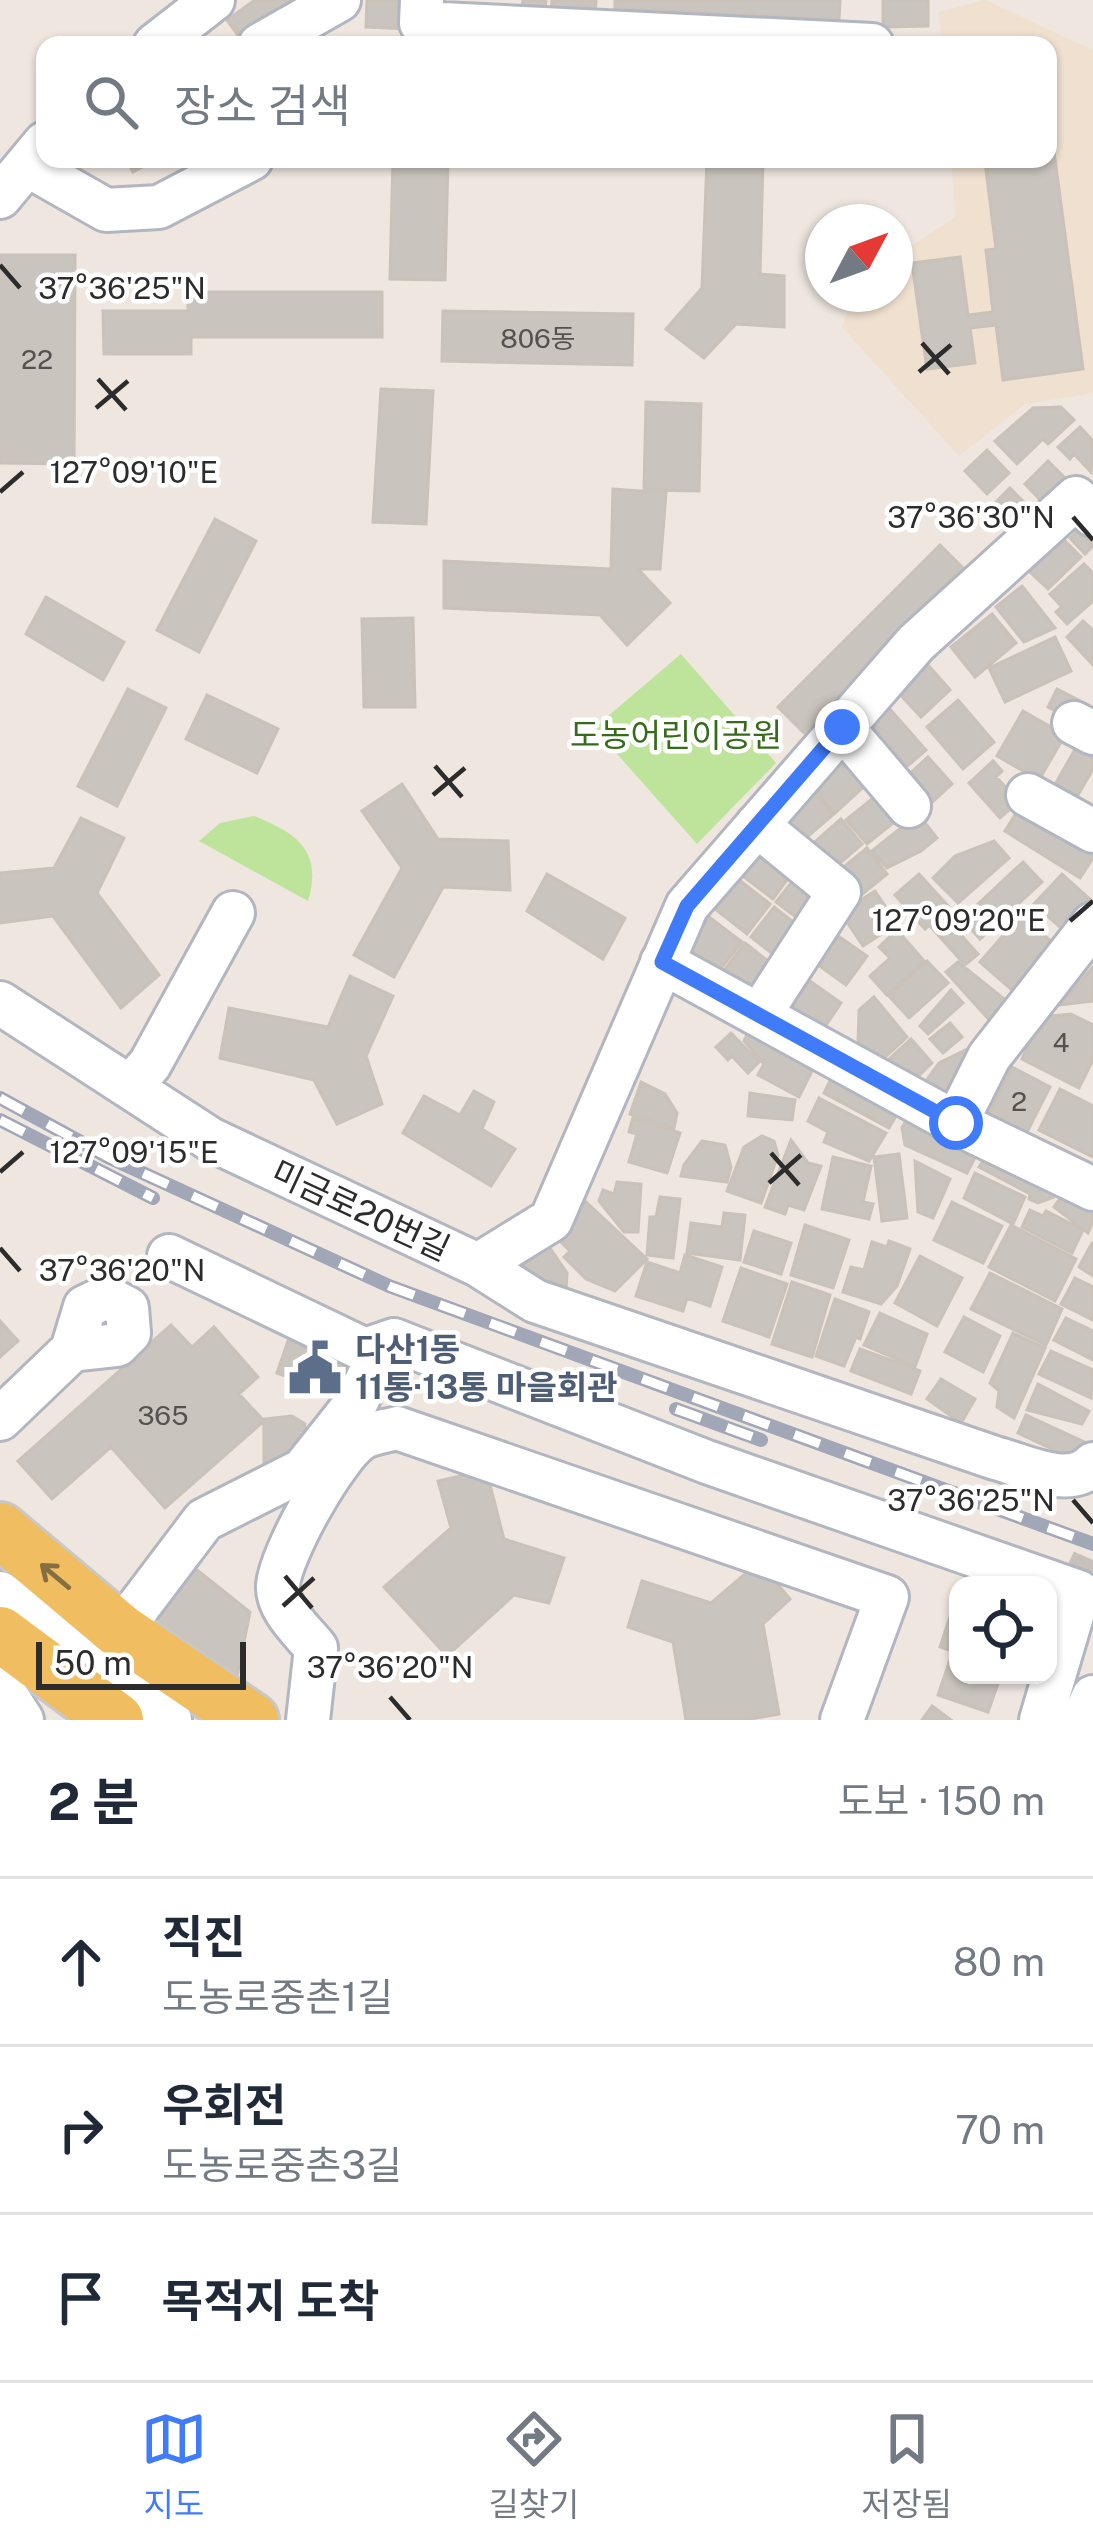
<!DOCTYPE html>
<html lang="ko">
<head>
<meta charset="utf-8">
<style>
  body { margin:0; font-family:"Public Sans","Noto Sans KR",sans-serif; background:#f2f2f3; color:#1f2937 }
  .controls { position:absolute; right:36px; bottom:36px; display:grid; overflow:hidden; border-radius:24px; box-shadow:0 3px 9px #0004 }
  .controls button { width:108px; height:108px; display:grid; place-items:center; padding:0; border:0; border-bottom:3px solid #e0e1e3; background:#fff; color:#1f2937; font:60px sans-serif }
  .compass { position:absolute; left:805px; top:204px; width:108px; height:108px; border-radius:50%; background:#fff; box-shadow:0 3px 9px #0004; rotate:49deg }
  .scale { position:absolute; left:36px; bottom:30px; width:210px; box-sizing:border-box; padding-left:12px; border:6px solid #2c2c2c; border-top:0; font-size:33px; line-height:42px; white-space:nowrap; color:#2c2c2c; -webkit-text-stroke:9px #fff; paint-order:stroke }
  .stop { position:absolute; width:36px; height:36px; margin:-27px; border:9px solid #407bfa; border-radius:50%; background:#fff }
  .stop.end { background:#407bfa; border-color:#fff; box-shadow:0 3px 12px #0008 }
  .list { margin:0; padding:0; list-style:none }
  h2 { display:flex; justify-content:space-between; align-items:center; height:156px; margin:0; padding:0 48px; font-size:51px }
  h2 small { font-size:39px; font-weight:400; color:#747a83 }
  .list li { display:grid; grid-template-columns:78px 1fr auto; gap:36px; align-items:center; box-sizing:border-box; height:168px; padding:0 48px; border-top:3px solid #e0e1e3 }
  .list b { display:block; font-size:45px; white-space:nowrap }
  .list p { margin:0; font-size:39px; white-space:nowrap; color:#747a83 }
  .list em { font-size:39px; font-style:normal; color:#747a83 }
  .icon { flex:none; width:66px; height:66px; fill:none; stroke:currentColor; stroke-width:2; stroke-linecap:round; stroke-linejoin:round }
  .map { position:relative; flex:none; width:1093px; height:1720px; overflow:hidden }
  .search { position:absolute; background:#fff; box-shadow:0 3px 9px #0004; left:36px; right:36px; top:36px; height:132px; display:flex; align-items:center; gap:30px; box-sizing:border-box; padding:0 42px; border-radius:24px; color:#747a83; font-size:45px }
  .sheet { height:660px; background:#fff }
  nav { display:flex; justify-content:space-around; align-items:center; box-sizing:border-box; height:168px; border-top:3px solid #e0e1e3; background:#fff; font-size:33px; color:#747a83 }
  nav a { display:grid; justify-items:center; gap:6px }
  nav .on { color:#407bfa }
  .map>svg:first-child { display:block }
  .education { fill:#efe0cf }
  .green { fill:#bee49c }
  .building { fill:#c9c4bd; stroke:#cac1b8; stroke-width:3 }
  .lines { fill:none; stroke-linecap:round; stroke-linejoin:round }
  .minor-tunnel { stroke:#c7c1bb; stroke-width:42; stroke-dasharray:42 21; stroke-linecap:butt }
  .minor-casing { stroke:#b2b6c0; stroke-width:48 }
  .major-casing { stroke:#c8c8c8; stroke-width:60 }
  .minor { stroke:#fff; stroke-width:42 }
  .major { stroke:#f1bd61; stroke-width:54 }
  .rail-casing { stroke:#a1a7b7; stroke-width:14 }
  .rail { stroke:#fff; stroke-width:9; stroke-dasharray:27; stroke-linecap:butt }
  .oneway { stroke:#856d44 }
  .route { stroke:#407bfa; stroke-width:15 }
  .ticks { fill:none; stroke:#2c2c2c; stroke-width:4.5 }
  .labels { text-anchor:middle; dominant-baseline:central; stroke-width:9; stroke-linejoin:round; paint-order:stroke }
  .number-label { font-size:27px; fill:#535250 }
  .park-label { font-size:33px; fill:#366b1b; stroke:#fff }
  .street-label { font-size:33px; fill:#2c2c2c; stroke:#fff }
  .service-label { font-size:33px; font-weight:bold; fill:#4e5e75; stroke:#fff; text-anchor:start }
  .ticks-label { font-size:30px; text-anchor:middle; fill:#2c2c2c; stroke:#fff; stroke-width:9; stroke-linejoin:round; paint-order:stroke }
</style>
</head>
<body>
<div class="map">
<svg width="1093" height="1720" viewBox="0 0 1093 1720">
  <rect width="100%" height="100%" fill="#eee6df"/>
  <path class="education" d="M985,0L1093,50V393L1025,404L959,456L842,327L854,294H895V256L956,217L951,159H1048V45H942L939,12Z"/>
  <path class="green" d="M681,654L776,763L697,844L594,728Z
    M254,816C297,833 323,851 308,901L199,841L220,823Z"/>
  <path class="building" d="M255,0H316L245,45L227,20Z
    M367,0H408L407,29L366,27Z
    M523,0H546L545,10L522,8Z
    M552,0H596L595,19L551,16Z
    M615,0H840L839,20L615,9Z
    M883,0H928V26L883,27Z
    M314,24L331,45H286Z
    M1048,107L1083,369L1003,380L996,325L970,328L975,363L927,369L912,263L960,257L968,315L993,312L986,250L996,249L985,162L1048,159Z
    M126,159H157L133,172Z
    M393,159H448L445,280L390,279Z
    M707,159H763L760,274L784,276V327L736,324L704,358L666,329L702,288Z
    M0,255H75L74,464L0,463Z
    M188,292H382V337H191V354H104L103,311H188Z
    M443,311L633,314L632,365L442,361Z
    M381,389L433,391L426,524L373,522Z
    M646,402L701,404L699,491L644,490Z
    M1061,407L1074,420L1048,444L1043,439L1017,464L995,441L1033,408Z
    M1080,427L1093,441L1091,472L1074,454L1070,459L1058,447Z
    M987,450L1009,473L987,494L965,471Z
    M1048,461L1073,486L1049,509L1025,484Z
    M1010,488L1040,519L1018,540L988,510Z
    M613,489L666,493L660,569H638L670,603L627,645L600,615L444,608V561L611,569Z
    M215,519L256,541L199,652L157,630Z
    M1092,519L1093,546L1085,554L1070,538Z
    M1064,540L1081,557L1048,589L1030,572Z
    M940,545L966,571L804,733L778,707Z
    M1084,564L1093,573V601L1067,624L1056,612L1062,607L1050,594Z
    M1022,586L1055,628L1024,642L996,607Z
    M46,597L124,642L103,680L26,634Z
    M992,614L1016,643L975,677L951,647Z
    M413,618L415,707H364L362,619Z
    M1083,621L1093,630V665L1067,637Z
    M1055,637L1071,671L1005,702L989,668Z
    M928,665L950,690L921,717L898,692Z
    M128,689L166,708L117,806L78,786Z
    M1057,689L1088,705L1079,723L1048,707Z
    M207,695L278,729L257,773L186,739Z
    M958,700L994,742L963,769L927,727Z
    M888,707L926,750L897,775L859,732Z
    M1023,711L1065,735L1039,780L997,756Z
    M1082,737L1093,743V769L1070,809L1048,797Z
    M844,756L868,783L835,813L811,786Z
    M928,757L952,784L928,806L904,779Z
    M993,761L1002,771L996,777L1019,801L1000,818L969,783Z
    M402,784L438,839L508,841L510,890L443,887L394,977L354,955L402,868L362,811Z
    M809,787L834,814L799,844L781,823Z
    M878,794L898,819L867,844L846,820Z
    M1025,799L1093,841V858L1080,878L1005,831Z
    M918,814L937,838L921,851L887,868L872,851Z
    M81,818L124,838L97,893L159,975L121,1008L53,916L0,923V873L54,868Z
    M841,819L862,844L831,871L809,847Z
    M994,841L1009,858L958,903L933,878L955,856Z
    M763,844L795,869L773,899L740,874Z
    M867,848L887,874L855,900L835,874Z
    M1023,862L1042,882L980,939L962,919Z
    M799,873L831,898L809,927L776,902Z
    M547,874L625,918L603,959L527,911Z
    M919,874L949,907L925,929L895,895Z
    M1062,874L1093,902V915L1072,938L1034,904Z
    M738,879L770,904L747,934L715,909Z
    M875,891L897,924L863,946L841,913Z
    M774,907L806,932L783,962L751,937Z
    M943,915L978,954L965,965L931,927Z
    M1021,915L1061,950L1020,997L980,962Z
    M709,917L742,942L719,971L687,946Z
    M897,930L924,961L887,995L870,976L890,958L879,947Z
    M831,931L867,956L846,985L811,960Z
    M745,943L777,968L755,997L722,973Z
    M927,961L948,983L909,1018L889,996Z
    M958,962L1019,1011L1001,1033L946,972Z
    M1093,967V1001L1059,1005Z
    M350,976L393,996L366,1056L382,1104L337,1124L314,1080L220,1058L229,1008L328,1027Z
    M807,979L841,1003L820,1034L786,1009Z
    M951,990L963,1003L928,1034L920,1026Z
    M874,997L907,1037L882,1060L858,1046L859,1010Z
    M1071,1014L1093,1025V1060L1079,1088L1022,1059L1041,1017Z
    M950,1023L962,1037L943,1053L930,1039Z
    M749,1030L815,1065L799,1097L758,1075L764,1064L744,1041Z
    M731,1033L759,1062L748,1073L732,1056L728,1060L716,1047Z
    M911,1039L932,1063L911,1083L889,1059Z
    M972,1047L958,1088L942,1094L926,1081L939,1063Z
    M838,1064L905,1100L889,1128L824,1093Z
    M1012,1067L1050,1087L1026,1134L988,1115Z
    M641,1082L665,1094L677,1113L674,1128L630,1114Z
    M1060,1089L1093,1106V1157L1039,1130Z
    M474,1091L494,1102L482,1129L515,1149L491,1186L403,1133L424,1096L460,1115Z
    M750,1093L795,1100L792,1120L748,1116Z
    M819,1098L886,1133L869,1161L824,1142L828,1132L808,1121Z
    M912,1110L981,1146L967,1173L905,1145L902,1128Z
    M633,1118L680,1133L667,1173L629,1162L637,1134L629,1132Z
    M762,1136L774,1141L778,1155L761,1203L727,1191L744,1147Z
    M791,1140L808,1163L821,1166L804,1210L788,1205L785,1214L765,1207Z
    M702,1141L725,1145L731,1167L727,1182L681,1176L684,1165Z
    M989,1152L1059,1187L1054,1197L1038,1203L1029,1199L1030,1194L979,1167Z
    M899,1154L907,1218L882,1221L874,1157Z
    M833,1157L871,1166L863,1202L873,1204L869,1219L822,1209Z
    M915,1161L950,1179L933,1218L918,1212Z
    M975,1173L1025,1197L1013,1224L964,1198Z
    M617,1182L641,1184L638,1232H624L599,1201L603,1190L614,1194Z
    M1068,1187L1093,1200V1222L1088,1233L1054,1207Z
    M660,1197L680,1199L673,1258L647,1255L650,1217H656Z
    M584,1200L647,1259L615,1291L586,1279L564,1257L570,1251L558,1239L573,1225L566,1219Z
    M952,1202L1002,1226L983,1263L934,1240Z
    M1030,1210L1043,1216L1046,1211L1083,1230L1072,1253L1022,1227Z
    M724,1213L745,1215L740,1260L687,1253L691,1223L722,1227Z
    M805,1225L849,1240L833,1288L791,1275Z
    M1011,1225L1076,1259L1055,1301L989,1267Z
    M754,1231L791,1243L781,1274L744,1262Z
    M889,1241L910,1249L897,1286L881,1304L843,1292L851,1267L864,1270L872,1242L887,1247Z
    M1092,1243H1093V1276L1079,1267Z
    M548,1245L567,1273L566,1290L513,1274Z
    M685,1255L722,1267L710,1306L687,1298L683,1311L636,1296L647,1262L680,1273Z
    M920,1256L962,1278L937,1326L895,1303Z
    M741,1268L787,1284L769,1337L723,1321Z
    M990,1273L1062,1309L1046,1345L971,1309Z
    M1075,1278L1093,1287V1320L1061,1304Z
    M792,1282L830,1295L812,1357L772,1344Z
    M835,1299L869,1312L860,1339L856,1337L844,1366L816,1356Z
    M880,1313L927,1334L915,1367L864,1345Z
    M964,1317L1000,1336L983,1372L945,1352Z
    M1066,1318L1093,1331V1360L1054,1340Z
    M0,1321L18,1341L0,1357Z
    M171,1325L192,1347L214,1327L258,1377L239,1394L264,1421L165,1508L111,1447L52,1499L18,1461Z
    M1013,1333L1045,1348L1014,1418L997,1407L999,1391L990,1383Z
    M288,1341L354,1363L343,1396L277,1373Z
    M860,1349L920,1371L911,1394L851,1371Z
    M1051,1351L1093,1370L1091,1398L1039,1374Z
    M941,1379L975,1399L961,1423L927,1399Z
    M1038,1384L1089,1411L1082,1424L1027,1410Z
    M1026,1415L1093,1446L1086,1465L1018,1433Z
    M292,1416L305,1424L302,1447L278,1467L264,1466V1419Z
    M486,1470L504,1539L564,1558L549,1603L514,1595L447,1656L384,1587L451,1528L438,1481Z
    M759,1562L790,1599L763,1624L779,1714L745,1720H686L673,1642L628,1627L642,1581L711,1603Z
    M192,1566L250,1612L236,1682L152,1619Z
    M958,1592V1675H1001L988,1712L938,1695L953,1651L940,1647Z
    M932,1706L951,1720H922Z"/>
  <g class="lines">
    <path class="minor-tunnel" d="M1079,1592L1093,1560"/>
    <defs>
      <path id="minor" d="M422,0L421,23L872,45
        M155,45L213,0
        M260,45L339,0
        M27,165L106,210L159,207L251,159
        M0,197L45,143
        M1074,723L1093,733
        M842,727L909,806
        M1028,795L1093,831
        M757,825L839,892L760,1014
        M662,962L956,1123L1093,1189
        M0,1003L210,1139L478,1265L535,1301L995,1458C1023,1465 1070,1490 1093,1464
        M130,1087L150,1064L233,913
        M956,1123L989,1057L1093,924
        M169,1256L365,1350L394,1340L707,1462L1079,1592L1041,1720
        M478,1265L551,1220L687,906L916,643L1076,498L1093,515
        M106,1297L127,1308L129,1333L117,1345L72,1350L85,1307Z
        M0,1419L72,1350
        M0,1593L66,1637L170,1720
        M120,1631L204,1520L303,1470L356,1403L384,1344
        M0,1686L22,1720
        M308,1720L316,1648C302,1631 276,1608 278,1585C281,1553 335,1456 361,1439C370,1433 387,1431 397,1428L887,1597L842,1720
        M1083,1720L1093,1697"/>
      <path id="major" d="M0,1530L120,1631L251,1720
        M0,1634L116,1720"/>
    </defs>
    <use href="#minor" class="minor-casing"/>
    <use href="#major" class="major-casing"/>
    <use href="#minor" class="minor"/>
    <use href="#major" class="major"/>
    <defs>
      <path id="rail" d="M0,1098L110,1158L389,1286L1093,1544
        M0,1120L153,1198
        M676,1409L761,1440"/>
    </defs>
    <use href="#rail" class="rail-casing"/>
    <use href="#rail" class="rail"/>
  </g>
  <defs><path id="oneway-shaft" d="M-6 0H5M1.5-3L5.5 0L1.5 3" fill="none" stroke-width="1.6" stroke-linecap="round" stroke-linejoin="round" transform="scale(3)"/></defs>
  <use class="oneway" href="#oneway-shaft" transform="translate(55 1576) rotate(-140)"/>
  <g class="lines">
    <path class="route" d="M842,727L687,906L662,962L956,1123"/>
  </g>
  <path class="ticks" d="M0,265L20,288M922,343L949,374M919,372L951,345M98,379L126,410M96,408L128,381M0,492L23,472M1073,517L1093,540M435,766L462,797M433,795L465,768M1070,921L1093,901M771,1153L799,1185M0,1172L23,1152M769,1183L801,1155M0,1248L20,1271M1073,1500L1093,1523M285,1576L312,1608M283,1606L314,1578M390,1697L410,1720"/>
  <defs>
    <symbol id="civic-bare" viewBox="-9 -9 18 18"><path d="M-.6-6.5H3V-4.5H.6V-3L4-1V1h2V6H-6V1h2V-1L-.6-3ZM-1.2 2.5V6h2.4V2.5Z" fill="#5c6f8a" stroke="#fff" stroke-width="2.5" paint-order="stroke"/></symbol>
  </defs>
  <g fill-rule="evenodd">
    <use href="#civic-bare" x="277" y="1330" width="76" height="76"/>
  </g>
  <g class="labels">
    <g class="number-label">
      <text x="538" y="338">806동</text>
      <text x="37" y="359">22</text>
      <text x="1061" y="1042">4</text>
      <text x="1019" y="1101">2</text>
      <text x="163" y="1415">365</text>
    </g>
    <g class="park-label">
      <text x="676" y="735">도농어린이공원</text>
    </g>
    <g class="street-label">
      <text transform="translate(361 1210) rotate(25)">미금로20번길</text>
    </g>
    <g class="service-label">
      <text x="355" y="1349">다산1동<tspan x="355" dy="38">11통·13통 마을회관</tspan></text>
    </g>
  </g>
  <g class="ticks-label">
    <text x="122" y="299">37°36'25"N</text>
    <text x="134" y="483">127°09'10"E</text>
    <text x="971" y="528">37°36'30"N</text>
    <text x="959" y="931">127°09'20"E</text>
    <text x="134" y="1163">127°09'15"E</text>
    <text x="122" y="1281">37°36'20"N</text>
    <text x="971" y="1511">37°36'25"N</text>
    <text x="390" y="1678">37°36'20"N</text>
  </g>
</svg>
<div class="controls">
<button><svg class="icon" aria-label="locate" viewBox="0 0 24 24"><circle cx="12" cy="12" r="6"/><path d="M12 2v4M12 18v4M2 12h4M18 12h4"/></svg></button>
</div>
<svg class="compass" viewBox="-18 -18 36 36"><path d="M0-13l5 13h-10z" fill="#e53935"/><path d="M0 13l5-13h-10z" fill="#747a83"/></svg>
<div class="scale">50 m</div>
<div class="stop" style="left:956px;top:1123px"></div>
<div class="stop end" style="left:842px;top:727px"></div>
<div class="search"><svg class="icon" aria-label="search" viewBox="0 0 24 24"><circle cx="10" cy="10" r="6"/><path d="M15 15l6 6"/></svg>장소 검색</div>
</div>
<section class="sheet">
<h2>2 분<small>도보 · 150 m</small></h2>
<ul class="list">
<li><svg class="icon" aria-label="ahead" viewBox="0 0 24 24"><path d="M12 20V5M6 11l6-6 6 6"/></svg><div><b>직진</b><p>도농로중촌1길</p></div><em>80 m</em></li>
<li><svg class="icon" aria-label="right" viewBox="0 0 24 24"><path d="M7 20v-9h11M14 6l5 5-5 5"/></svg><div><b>우회전</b><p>도농로중촌3길</p></div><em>70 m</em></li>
<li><svg class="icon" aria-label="arrive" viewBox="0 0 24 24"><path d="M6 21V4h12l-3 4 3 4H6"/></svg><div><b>목적지 도착</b></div></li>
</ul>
</section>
<nav>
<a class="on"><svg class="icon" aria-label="map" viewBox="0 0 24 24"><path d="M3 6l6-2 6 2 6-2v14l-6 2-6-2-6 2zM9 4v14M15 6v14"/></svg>지도</a>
<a><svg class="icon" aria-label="directions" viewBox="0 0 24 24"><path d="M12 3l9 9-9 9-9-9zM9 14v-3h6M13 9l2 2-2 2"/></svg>길찾기</a>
<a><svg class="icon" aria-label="saved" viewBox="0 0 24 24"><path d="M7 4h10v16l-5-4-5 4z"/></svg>저장됨</a>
</nav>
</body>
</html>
